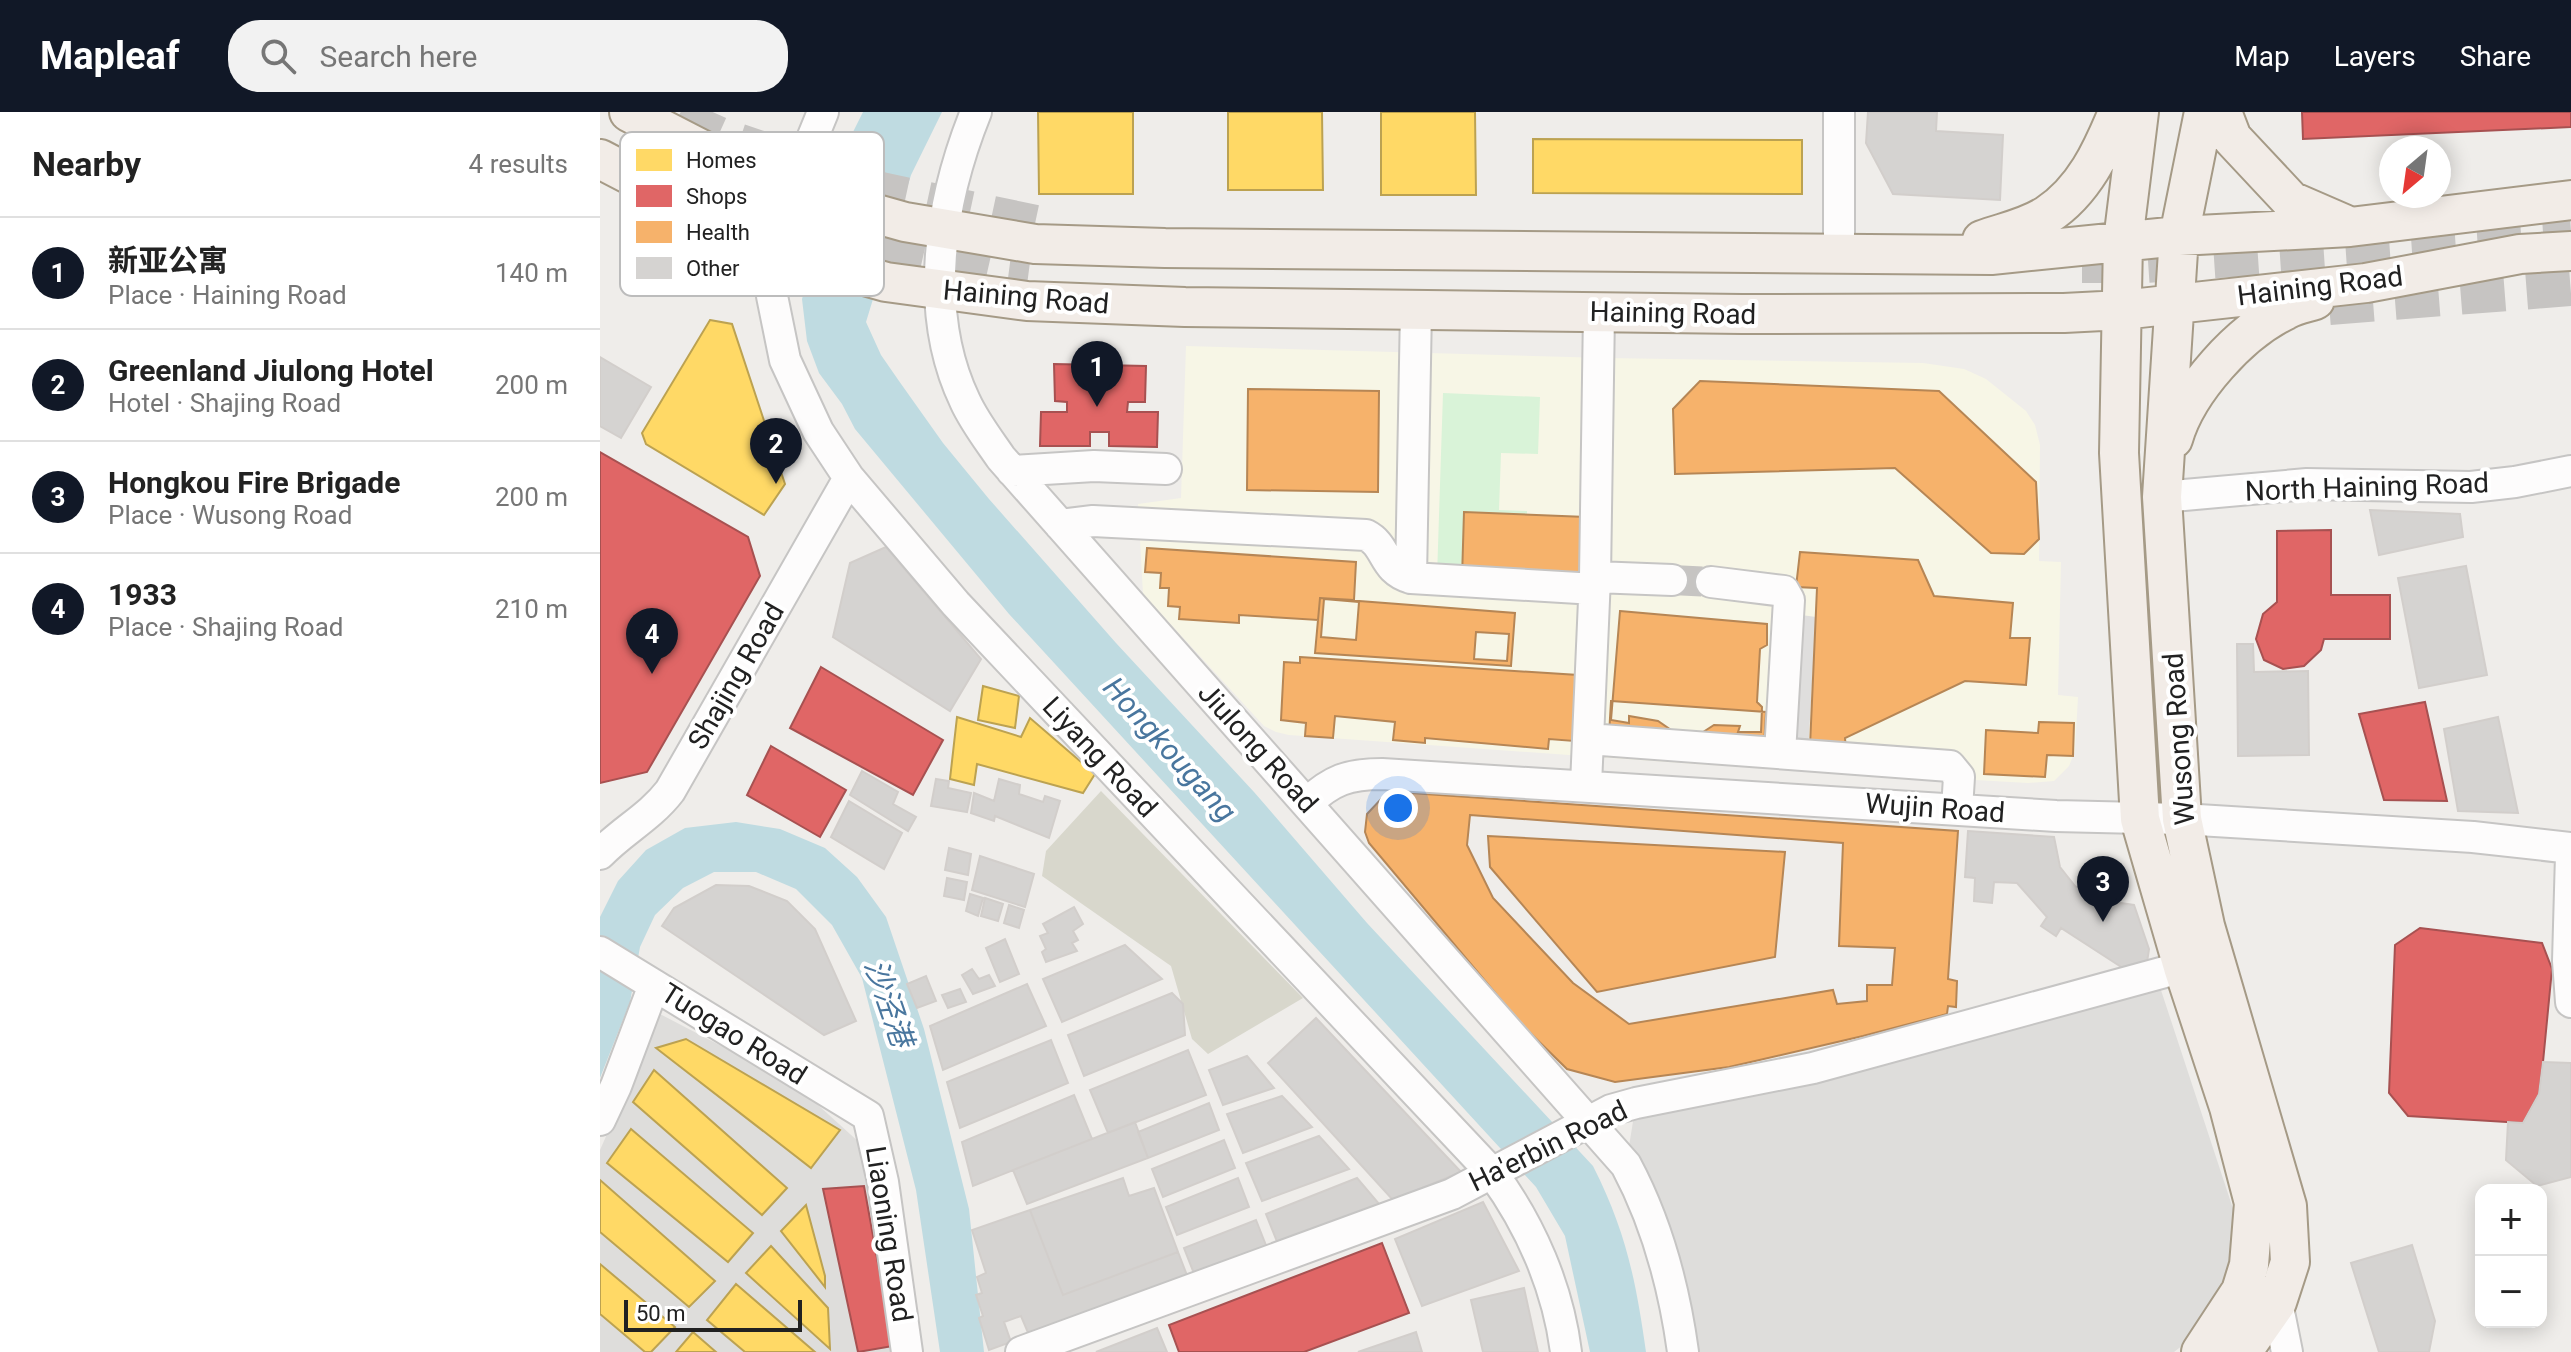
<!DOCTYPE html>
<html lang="en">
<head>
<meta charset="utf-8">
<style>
  body { margin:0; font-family:Roboto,"Noto Sans SC",sans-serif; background:#f2f2f2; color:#222 }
  .controls { position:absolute; right:24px; bottom:24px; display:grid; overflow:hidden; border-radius:16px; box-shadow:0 4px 20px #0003 }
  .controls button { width:72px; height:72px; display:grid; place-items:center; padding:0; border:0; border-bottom:2px solid #e0e0e0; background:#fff; color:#222; font:40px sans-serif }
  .compass { position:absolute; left:1779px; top:24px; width:72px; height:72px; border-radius:50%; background:#fff; box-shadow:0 4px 20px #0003; rotate:209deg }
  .scale { position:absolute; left:24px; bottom:20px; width:178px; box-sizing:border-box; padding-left:8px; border:4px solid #212121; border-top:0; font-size:22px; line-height:28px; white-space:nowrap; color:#212121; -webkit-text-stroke:6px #fff; paint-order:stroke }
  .you { position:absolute; left:798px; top:696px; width:28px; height:28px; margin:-20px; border:6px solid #fff; border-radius:50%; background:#1a73e8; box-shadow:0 0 0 12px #1a73e833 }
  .badge { display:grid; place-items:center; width:52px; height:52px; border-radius:50%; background:#111827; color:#fff; font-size:26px; font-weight:700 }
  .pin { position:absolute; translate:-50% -66px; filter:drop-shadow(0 2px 4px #0008) }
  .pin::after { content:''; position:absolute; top:42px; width:28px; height:24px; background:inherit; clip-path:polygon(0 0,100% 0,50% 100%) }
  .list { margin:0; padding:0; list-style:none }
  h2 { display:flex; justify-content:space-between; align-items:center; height:104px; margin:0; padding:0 32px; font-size:34px }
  h2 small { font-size:26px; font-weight:400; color:#767676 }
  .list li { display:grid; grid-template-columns:52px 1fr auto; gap:24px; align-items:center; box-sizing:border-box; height:112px; padding:0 32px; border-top:2px solid #e0e0e0 }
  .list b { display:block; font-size:30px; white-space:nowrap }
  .list p { margin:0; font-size:26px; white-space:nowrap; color:#767676 }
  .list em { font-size:26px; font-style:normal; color:#767676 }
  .icon { flex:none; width:44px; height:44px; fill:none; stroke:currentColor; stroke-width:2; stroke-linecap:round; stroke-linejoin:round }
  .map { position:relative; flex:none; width:1971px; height:1240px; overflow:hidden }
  header { display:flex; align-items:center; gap:48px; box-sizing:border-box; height:112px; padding:0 40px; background:#111827; color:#fff }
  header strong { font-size:38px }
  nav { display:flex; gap:44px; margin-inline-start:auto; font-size:28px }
  .search { width:560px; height:72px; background:#f2f2f2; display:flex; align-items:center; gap:20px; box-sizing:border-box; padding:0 28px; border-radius:32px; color:#767676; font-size:30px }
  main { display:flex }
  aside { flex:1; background:#fff }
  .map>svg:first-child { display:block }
  .residential { fill:#dedddb }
  .education { fill:#f7f6e6 }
  .construction { fill:#d8d7cc }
  .park { fill:#d9f3d8 }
  .parking { fill:#dfdedd }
  .water { fill:#bfdbe1 }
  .homes { fill:#ffd966; stroke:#bca251; stroke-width:2 }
  .shops { fill:#e06666; stroke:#a75151; stroke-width:2 }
  .health { fill:#f6b26b; stroke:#b68655; stroke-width:2; fill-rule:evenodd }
  .building { fill:#d5d3d1; stroke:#d2cecb; stroke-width:2 }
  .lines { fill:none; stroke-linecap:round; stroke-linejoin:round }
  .minor-tunnel { stroke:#c6c4c2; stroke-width:30; stroke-dasharray:30 15; stroke-linecap:butt }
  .highway-tunnel { stroke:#c6c4c2; stroke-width:44; stroke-dasharray:44 22; stroke-linecap:butt }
  .minor-casing { stroke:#c6c5c4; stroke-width:34 }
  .major-casing { stroke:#a59a86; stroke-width:42 }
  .minor { stroke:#fdfcfc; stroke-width:30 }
  .major { stroke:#f2ece7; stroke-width:38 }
  .labels { text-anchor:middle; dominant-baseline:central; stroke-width:8; stroke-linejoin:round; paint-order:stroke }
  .street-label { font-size:28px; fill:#212121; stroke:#fff }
  .water-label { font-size:30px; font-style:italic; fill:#49769e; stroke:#fff }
  .key { fill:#fff; stroke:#bcbcbc; stroke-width:2 }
  .key-label { font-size:22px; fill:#212121 }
</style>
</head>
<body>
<header>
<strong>Mapleaf</strong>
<div class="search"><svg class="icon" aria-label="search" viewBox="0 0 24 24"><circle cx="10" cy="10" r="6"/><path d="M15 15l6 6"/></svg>Search here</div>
<nav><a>Map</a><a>Layers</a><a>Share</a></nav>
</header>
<main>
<aside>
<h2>Nearby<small>4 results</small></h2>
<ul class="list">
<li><span class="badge">1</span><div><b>新亚公寓</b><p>Place · Haining Road</p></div><em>140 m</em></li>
<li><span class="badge">2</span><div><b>Greenland Jiulong Hotel</b><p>Hotel · Shajing Road</p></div><em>200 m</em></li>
<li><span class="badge">3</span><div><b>Hongkou Fire Brigade</b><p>Place · Wusong Road</p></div><em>200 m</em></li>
<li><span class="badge">4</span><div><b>1933</b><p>Place · Shajing Road</p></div><em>210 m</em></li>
</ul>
</aside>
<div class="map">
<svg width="1971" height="1240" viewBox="0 0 1971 1240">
  <rect width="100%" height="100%" fill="#efedea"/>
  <path class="residential" d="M1556,863L1641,1121L1623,1180L1602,1218L1574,1240H1083L1026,1053L1036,991Z
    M60,902L196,973L261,1032L292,1173L295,1240H0V1038Z"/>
  <path class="education" d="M586,234L1006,246L1323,251L1364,257L1386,267L1426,299L1435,313L1440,333L1439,449L1461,450L1458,583L1478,585L1475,639L1469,654L1454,669L1428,671L1094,652L689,623L676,620L664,614L543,482L538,392L581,386Z"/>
  <path class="construction" d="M501,679L703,886L608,942L592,927L571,854L442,764L446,739Z"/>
  <path class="park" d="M843,281L940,285L938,342L901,341L899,398L927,399L925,468L837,465Z"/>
  <path class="parking" d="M1194,502L1216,505L1208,641L1185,639Z"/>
  <path class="water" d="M263,0H342L311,63L266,210L281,243L299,269L343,331L389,387L516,531L654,680L767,811L993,1054C1026,1119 1036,1169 1046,1240H990L965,1124L936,1075L409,502L255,317L242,292L219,261L207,229L202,187L247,32Z
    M136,710L180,717L225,736L257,765L286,805L324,917L369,1097L384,1240H340L316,1078L262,866L232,813L196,777L156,760H114L83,776L55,803L40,835L30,890L0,966V805L18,769L46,738L85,716Z"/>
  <path class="homes" d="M438,0H533V82H439Z
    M628,0H722L723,78H628Z
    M781,0H875L876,83H781Z
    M933,27L1202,28V82L933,81Z
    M110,208L132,212L185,372L164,403L46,332L42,321Z
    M383,574L419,584L415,616L378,608Z
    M357,605L421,625L430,606L495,662L483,681L377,652L374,673L350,667Z
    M86,927L240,1018L211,1056L56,936Z
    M54,958L187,1076L162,1103L33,990Z
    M31,1017L153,1121L128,1150L7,1051Z
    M0,1068L115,1169L89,1195L0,1120Z
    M206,1093L225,1164V1175L181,1119Z
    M171,1134L228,1196L230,1237L146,1161Z
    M0,1152L75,1215L51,1240H45L0,1202Z
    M136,1172L215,1240H145L107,1208Z
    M93,1220L116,1240H76Z"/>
  <path class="shops" d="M1702,0H1971V15L1703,27Z
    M454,252L546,254L545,290H528L527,300H558L557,335L509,334V320H490V334H440L441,300H467V290L455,289Z
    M0,340L148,425L160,464L47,660L0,671Z
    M1731,418V483H1790V527H1724L1721,538L1704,554L1683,557L1664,548L1656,527L1663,502L1677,490V419Z
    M221,555L343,628L313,683L190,616Z
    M1825,590L1847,689L1784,688L1759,602Z
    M171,634L246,678L220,725L147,683Z
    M1820,816L1942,831L1952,857L1943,950L1939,982L1923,1011L1808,1004L1789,981L1795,833Z
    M264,1074L293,1234L258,1240L223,1077Z
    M782,1131L809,1201L704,1240H579L569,1213Z"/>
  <path class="health" d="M1100,269L1339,279L1436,370L1439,427L1424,442L1391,441L1295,356L1075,362L1073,297Z
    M648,277L779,279L778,380L647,378Z
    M864,400L1011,406L1009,472L862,466Z
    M547,436L756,450L754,488L720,486L718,508L639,503V511L579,507L580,495L568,494L569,476H560L561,461L545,460Z
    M1200,440L1318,448L1334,484L1413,491L1410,526H1430L1426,573L1365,569L1245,626L1246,638L1210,634L1217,476L1196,475Z
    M720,486L915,501L911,554L715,541Z
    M724,487L759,490L756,528L721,525Z
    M1020,499L1167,512V533L1160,537L1157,590L1162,595L1161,620H1138L1140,614L1114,613L1100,622H1077L1058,609L1029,604V611L1011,608Z
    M876,520L909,522L907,549L874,547Z
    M700,545L978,563L974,629L949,627L948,637L825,626V631L793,628L795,610L735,604L733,626L705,624L706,611L681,608L684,550L700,551Z
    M1011,589L1166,600L1164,634L1009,623Z
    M1439,610L1474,611L1473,644L1447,643L1445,665L1384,662L1386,618L1438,621Z
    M796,680L1358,719L1348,867L1357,869L1356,895L1348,894L1347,902L1263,924L1129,955L1015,970L967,957L923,914L769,731L765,720L767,702L782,686ZM870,703L1243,731L1239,834L1295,836L1292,873H1267V889L1237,892L1233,878L1029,912L973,871L893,786L867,733Z
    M888,724L1185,740L1175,845L997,880L890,755Z"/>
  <path class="building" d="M1268,0H1337L1336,19L1403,23L1400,88L1293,82L1266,31Z
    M0,245L51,275L21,326L0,314Z
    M1770,398L1860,402L1863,425L1779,443Z
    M286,435L381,547L350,599L233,525L250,451Z
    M1866,454L1887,563L1819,576L1798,466Z
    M1637,532H1653L1654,560L1708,559L1709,643L1638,644Z
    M1898,605L1918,701L1858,699L1844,617Z
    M262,659L298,680L293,692L316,705L308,719L250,683Z
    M336,667L349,669L348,676L371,681L367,700L331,694Z
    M399,667L420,673L419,682L443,690L445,684L460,689L449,726L395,704L394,709L371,701L374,681L394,689Z
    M249,689L302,721L284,757L231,725Z
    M1368,719L1454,725L1460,755L1475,774L1500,788L1534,793L1549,837L1546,857L1529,860L1461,816L1456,824L1441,814L1447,805L1417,771L1394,770L1392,791L1374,789L1375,766L1365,765Z
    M349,736L371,742L368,763L345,758Z
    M380,744L434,762L425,795L372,778Z
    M347,766L367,770L364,788L344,784Z
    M116,773L149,774L187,789L215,817L256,909L224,923L62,814L74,796Z
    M370,782L383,786L378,804L366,799Z
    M385,786L403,792L398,809L381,804Z
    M409,793L424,798L419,816L404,811Z
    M474,795L483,812L473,819L478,828L472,831L477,839L446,850L442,840L446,837L440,824L448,821L443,812Z
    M405,827L419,862L400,870L386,836Z
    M525,833L562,867L462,910L443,867Z
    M372,857L379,867L389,863L395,874L373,882L362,863Z
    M326,864L336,889L317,896L307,872Z
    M427,872L446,914L343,958L330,914Z
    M360,877L366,890L348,896L342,883Z
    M572,881L583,892L585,923L484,964L468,923Z
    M716,906L861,1060L793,1088L668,951Z
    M451,928L468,971L360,1016L347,970Z
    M588,938L606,983L508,1021L490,978Z
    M647,944L674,976L623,993L609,958Z
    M1943,950L1971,951V1065L1937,1074L1906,1048L1908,1010L1923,1011L1939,982Z
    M474,983L492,1027L373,1074L362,1030Z
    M682,984L712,1015L643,1041L627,1002Z
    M609,991L619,1018L548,1046L538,1020Z
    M535,1010L548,1046L427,1092L413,1058Z
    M719,1024L749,1057L662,1089L646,1051Z
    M624,1028L635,1056L563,1085L552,1057Z
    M523,1066L529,1084L554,1076L578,1140L463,1183L430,1098Z
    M638,1066L649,1095L577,1123L566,1095Z
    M757,1066L780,1093L678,1132L666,1102Z
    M883,1090L919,1159L822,1194L795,1127Z
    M430,1098L463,1183L578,1140L588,1166L429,1223L421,1204L404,1210L411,1230L389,1238L379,1206L383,1204L376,1183L382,1181L377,1165L386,1161L372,1118Z
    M656,1108L667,1136L595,1164L584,1136Z
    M1812,1133L1835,1209L1829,1240H1779L1751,1151Z
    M924,1176L938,1240H883L871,1188Z
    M557,1216L567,1240H496Z
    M816,1220L822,1240H758Z"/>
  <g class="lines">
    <path class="minor-tunnel" d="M1072,468L1111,470"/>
    <path class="highway-tunnel" d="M77,8L119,27L281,82L435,115
      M34,46L197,123L404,170L427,173
      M1482,149H1544L1971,120
      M1729,191L1971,172"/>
    <defs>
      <path id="minor" d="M223,0L191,78L177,139L172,184L185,248L218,319L249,366L356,492L893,1062C931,1114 958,1176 966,1240
        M376,0C340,89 322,199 365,289C374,309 388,327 401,346L1026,1053C1057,1111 1074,1174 1083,1240
        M1239,0V143
        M412,359L494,354L566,357
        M1562,385L1707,372L1871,375L1915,370L1971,359
        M460,413L493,409L766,423C788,434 782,458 811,466L995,477
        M995,465L1072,468
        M811,466L816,197
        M1111,470L1184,479L1189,488L1180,641
        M988,627L1350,654L1359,665L1357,697
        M986,673L995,465L999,200
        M707,691C732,668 748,662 782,662L1456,704L1582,707L1873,725L1971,736
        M0,742C22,719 50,705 70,679L249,366
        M1971,743L1968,849L1971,890
        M0,840L268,1004L283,1070L307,1240
        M0,1008L16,974L54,873
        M1677,1190L1687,1240
        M421,1240L852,1082L1011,998L1036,991L1213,956L1583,855"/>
      <path id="major" d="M29,0L120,47L191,78L305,110L435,132L565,136L1391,143L1579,124L1750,115L1971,88
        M1539,0L1523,129L1519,341L1540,707L1583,855L1629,995L1654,1091L1649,1153L1641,1179L1601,1240
        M1604,0L1579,124L1562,385L1582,707L1605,814L1687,1094L1690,1150L1677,1190L1642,1240
        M1622,0L1632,26L1691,89L1744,112
        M0,47L177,139L286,170L427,189L585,195L1142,202L1464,201L1522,198L1766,171L1920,142L1971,139
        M1382,128C1404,120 1427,116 1447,103C1484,79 1502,39 1518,0
        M1573,327C1587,278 1640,220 1686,198C1695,193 1706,191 1715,188"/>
    </defs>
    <use href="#minor" class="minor-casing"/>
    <use href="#major" class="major-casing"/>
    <use href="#minor" class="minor"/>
    <use href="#major" class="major"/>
  </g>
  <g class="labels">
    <g class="street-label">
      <text transform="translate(1720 174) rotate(-7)">Haining Road</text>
      <text transform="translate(426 185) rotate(5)">Haining Road</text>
      <text transform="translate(1073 201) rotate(1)">Haining Road</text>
      <text transform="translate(1767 375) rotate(-2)">North Haining Road</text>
      <text transform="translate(136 564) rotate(-60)">Shajing Road</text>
      <text transform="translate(1579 627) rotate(-94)">Wusong Road</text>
      <text transform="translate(658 636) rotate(48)">Jiulong Road</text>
      <text transform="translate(500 645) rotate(47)">Liyang Road</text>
      <text transform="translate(1335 696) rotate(4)">Wujin Road</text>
      <text transform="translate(134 922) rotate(32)">Tuogao Road</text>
      <text transform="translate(948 1034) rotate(-26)">Ha'erbin Road</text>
      <text transform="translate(289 1122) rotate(81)">Liaoning Road</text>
    </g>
    <g class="water-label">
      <text transform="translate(570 637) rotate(48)">Hongkougang</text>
      <text transform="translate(289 891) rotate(71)">沙泾港</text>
    </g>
  </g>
  <rect x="20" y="20" width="264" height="164" rx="12" class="key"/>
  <rect x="36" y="37" width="36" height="22" fill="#ffd966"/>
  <rect x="36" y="73" width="36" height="22" fill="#e06666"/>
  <rect x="36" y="109" width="36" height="22" fill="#f6b26b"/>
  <rect x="36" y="145" width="36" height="22" fill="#d5d3d1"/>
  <g class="key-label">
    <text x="86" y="56">Homes</text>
    <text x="86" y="92">Shops</text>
    <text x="86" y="128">Health</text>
    <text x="86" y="164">Other</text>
  </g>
</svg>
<div class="controls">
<button>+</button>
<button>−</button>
</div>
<svg class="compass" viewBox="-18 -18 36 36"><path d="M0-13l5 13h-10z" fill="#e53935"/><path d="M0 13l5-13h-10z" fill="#767676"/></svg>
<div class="scale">50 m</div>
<div class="you"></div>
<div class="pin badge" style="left:497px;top:295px">1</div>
<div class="pin badge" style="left:176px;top:372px">2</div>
<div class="pin badge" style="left:1503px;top:810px">3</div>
<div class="pin badge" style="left:52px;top:562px">4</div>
</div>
</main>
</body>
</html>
